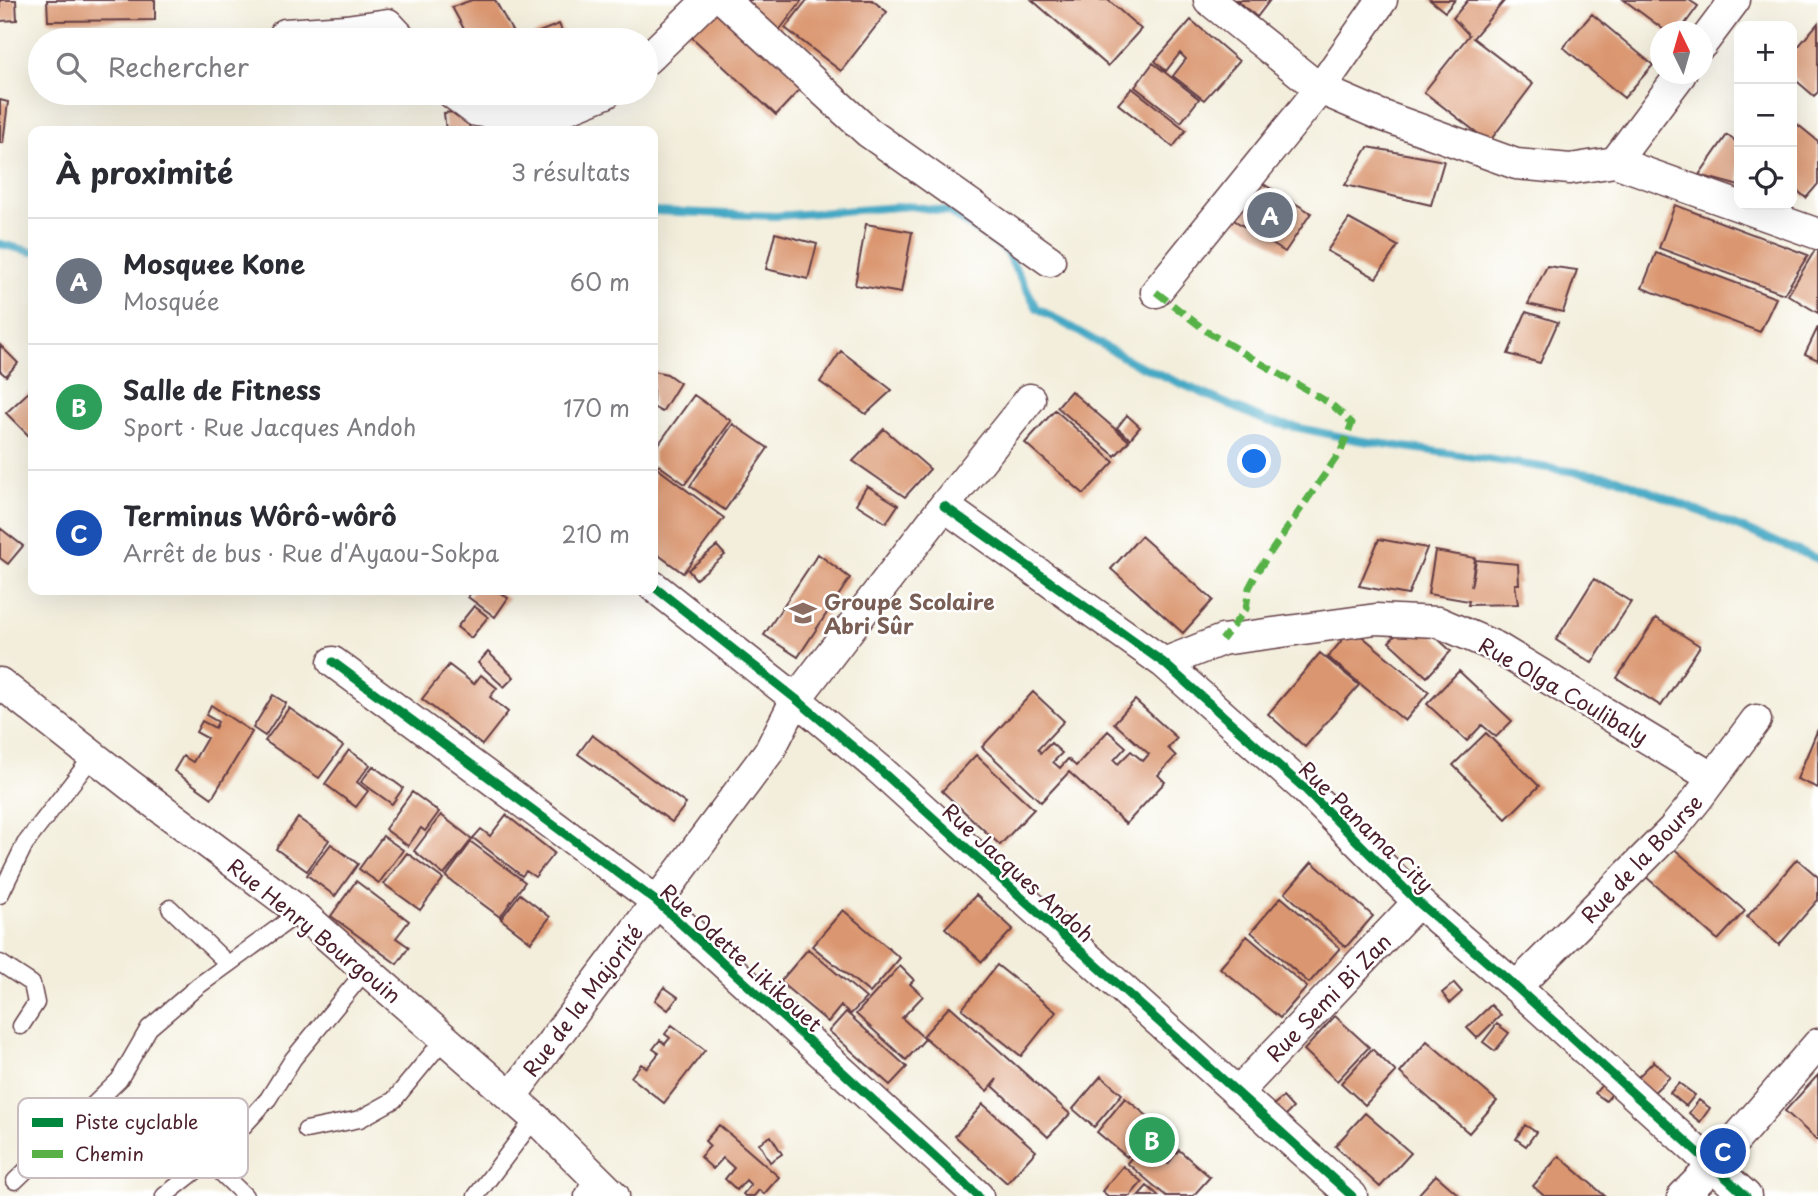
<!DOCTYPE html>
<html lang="fr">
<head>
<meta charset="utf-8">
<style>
  body { margin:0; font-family:"Playpen Sans",sans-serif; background:#f2f2f3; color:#2b2b33 }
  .controls { position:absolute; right:21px; top:21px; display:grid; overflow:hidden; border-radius:14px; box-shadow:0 7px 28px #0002 }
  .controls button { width:63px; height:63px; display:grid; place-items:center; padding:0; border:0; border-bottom:2px solid #e1e1e2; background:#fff; color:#2b2b33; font:35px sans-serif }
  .compass { position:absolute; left:1650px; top:21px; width:63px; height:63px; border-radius:50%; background:#fff; box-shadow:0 7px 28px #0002; rotate:355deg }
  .you { position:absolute; left:1255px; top:462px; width:24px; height:24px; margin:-18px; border:5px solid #fff; border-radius:50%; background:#1a73e8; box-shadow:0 0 0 10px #1a73e833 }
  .badge { display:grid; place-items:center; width:46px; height:46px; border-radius:50%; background:#1a73e8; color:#fff; font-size:23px; font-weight:700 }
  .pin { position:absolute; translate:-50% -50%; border:4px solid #fff; box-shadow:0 2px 7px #0006 }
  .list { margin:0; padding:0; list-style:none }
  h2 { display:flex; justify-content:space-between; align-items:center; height:91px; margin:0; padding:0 28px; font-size:30px }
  h2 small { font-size:23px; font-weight:400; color:#7c7c81 }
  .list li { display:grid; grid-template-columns:46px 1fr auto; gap:21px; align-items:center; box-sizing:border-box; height:126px; padding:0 28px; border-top:2px solid #e1e1e2 }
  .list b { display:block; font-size:26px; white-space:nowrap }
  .list p { margin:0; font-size:23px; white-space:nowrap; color:#7c7c81 }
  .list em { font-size:23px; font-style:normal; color:#7c7c81 }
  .icon { flex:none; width:38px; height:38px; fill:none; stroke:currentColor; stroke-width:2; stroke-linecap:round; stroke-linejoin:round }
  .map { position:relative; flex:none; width:1818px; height:1196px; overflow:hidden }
  .search { position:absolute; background:#fff; box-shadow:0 7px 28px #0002; left:28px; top:28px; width:630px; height:77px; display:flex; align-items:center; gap:18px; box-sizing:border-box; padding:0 24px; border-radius:38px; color:#7c7c81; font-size:26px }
  .panel { position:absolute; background:#fff; box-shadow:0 7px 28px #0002; left:28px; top:126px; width:630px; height:469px; border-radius:14px }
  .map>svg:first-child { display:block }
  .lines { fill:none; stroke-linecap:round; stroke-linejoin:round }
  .stream { stroke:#44a8c4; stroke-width:8 }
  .building { fill:#da9670 }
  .service-casing { stroke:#633e45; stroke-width:19 }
  .minor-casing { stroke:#633e45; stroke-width:33 }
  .service { stroke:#fff; stroke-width:16 }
  .minor { stroke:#fff; stroke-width:30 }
  .quiet { stroke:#57b146; stroke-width:7; stroke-dasharray:14 7; stroke-linecap:butt }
  .cycleway-casing { stroke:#fff; stroke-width:13 }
  .cycleway { stroke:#00873e; stroke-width:9 }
  .labels { text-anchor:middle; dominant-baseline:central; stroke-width:5; stroke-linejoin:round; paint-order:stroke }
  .education-label { font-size:21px; font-weight:bold; fill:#785e54; stroke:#fff; text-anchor:start }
  .street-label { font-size:21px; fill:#4a1f2b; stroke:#fff }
  .key { fill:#fff; stroke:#c9bcbf; stroke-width:2 }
  .key-label { font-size:19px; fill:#4a1f2b }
</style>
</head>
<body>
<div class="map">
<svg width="1818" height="1196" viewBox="0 0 1818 1196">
  <rect width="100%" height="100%" fill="#fff"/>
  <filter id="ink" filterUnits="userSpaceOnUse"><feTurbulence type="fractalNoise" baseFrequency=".0143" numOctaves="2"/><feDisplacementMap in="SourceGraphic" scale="14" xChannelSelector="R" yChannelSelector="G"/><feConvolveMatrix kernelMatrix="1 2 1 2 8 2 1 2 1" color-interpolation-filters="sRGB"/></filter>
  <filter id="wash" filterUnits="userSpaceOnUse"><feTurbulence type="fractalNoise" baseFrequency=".00686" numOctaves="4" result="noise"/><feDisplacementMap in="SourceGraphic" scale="28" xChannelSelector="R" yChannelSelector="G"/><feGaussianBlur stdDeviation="1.57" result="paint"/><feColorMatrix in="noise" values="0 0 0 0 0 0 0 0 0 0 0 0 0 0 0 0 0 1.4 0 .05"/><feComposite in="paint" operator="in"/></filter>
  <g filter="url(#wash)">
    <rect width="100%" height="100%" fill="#f3eedb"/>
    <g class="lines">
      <path class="stream" d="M653,211L776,216L911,206L949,212L1005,250L1037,308L1134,363L1266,421L1357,440L1617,478L1818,559
        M0,244L33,252"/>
    </g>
    <g id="blocks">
      <path class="building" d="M0,0H16L17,20L0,21Z
        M47,0H155V20L48,21Z
        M472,0H495L516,38L512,40H470L452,7Z
        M732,0H802L778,32Z
        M807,0H872L887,12L841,71L785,28Z
        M1032,0H1108L1141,29L1108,66Z
        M1236,0H1270L1257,17Z
        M1430,0H1455L1445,12Z
        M1468,0H1505L1473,38L1533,84L1489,142L1424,92L1469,35L1453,18Z
        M1624,0H1689L1698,6L1679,32H1667Z
        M715,1L805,84L776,115L686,32Z
        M1592,14L1653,65L1624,98L1563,47Z
        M1191,20L1239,61L1204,100L1173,76L1186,59L1180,53L1166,71L1155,61Z
        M1818,23V92L1814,96L1792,77V54Z
        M559,24L566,40H525L524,38Z
        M1153,63L1199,99L1181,122L1135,87Z
        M1132,88L1186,130L1173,147L1118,104Z
        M499,93H518L503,98Z
        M0,100L8,102L3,143H0Z
        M467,111L470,131H446L444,113Z
        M1797,124L1818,141V184L1806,198L1792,186V130Z
        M1727,135L1739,144V186L1699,175Z
        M1368,147L1444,161L1431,205L1345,185Z
        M1255,179L1311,213L1285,252L1229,217Z
        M1675,205L1808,255L1784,294L1659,248Z
        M1349,219L1398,246L1376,278L1327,251Z
        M866,224L912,232L901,293L855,285Z
        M775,233L817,244L808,279L766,269Z
        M1818,245V313L1788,295Z
        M1656,253L1776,298L1760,332L1642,288Z
        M1547,266L1577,270L1563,312L1528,304Z
        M1526,312L1558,322L1540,363L1508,354Z
        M1818,327V360L1805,354Z
        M0,345L18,363L6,376L0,371Z
        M841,351L892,390L866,414L820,382Z
        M653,371L667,374L680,383L662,412L653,407Z
        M33,388V440L6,413Z
        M1071,391L1129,441L1115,456L1057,407Z
        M694,395L731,421L685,484L653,461V452Z
        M1055,410L1114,462L1084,494L1025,443Z
        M1127,415L1140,427L1130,439L1117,428Z
        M733,424L768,448L725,510L690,486Z
        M884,429L930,469L905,497L853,461Z
        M653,465L724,518L683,573L653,551Z
        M867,486L898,505L886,523L856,504Z
        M0,528L23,546L8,564L0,558Z
        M1141,536L1213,600L1183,633L1111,569Z
        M1379,539L1427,548L1408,595L1359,586Z
        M717,546L725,555L696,579L688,570Z
        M1435,551L1475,558L1471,587L1476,560L1518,564L1519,584H1515L1518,604L1468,605L1469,601L1428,594Z
        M818,554L850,578L798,657L764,635Z
        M1594,579L1631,602L1592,663L1556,640Z
        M473,590H496L508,598L495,617L468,597Z
        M474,606L488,617L471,638L457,627Z
        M1413,616L1451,651L1427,677L1389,642Z
        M1656,618L1700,646L1661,706L1617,678Z
        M1352,628L1429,692L1405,721L1328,657Z
        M488,652L514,677L504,687L478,663Z
        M1320,653L1359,685L1305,747L1268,714Z
        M449,665L474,684L481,675L497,688L490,697L508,712L482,745L422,699Z
        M1459,671L1512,721L1496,737L1482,725L1467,741L1427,704Z
        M1033,692L1064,721L1038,749L1041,753L1051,743L1062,753L1053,762L1060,768L1068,759L1076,766L1108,731L1126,747L1114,760L1118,764L1131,751L1143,761L1149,754L1114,723L1135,700L1177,738L1168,748L1176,756L1158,775L1165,782L1126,824L1069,772L1041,802L982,747Z
        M273,695L286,703L265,736L253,728Z
        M211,705L252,732L212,798L174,771L183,756L193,762L207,738L196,732L202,721L215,728L218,722L206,715Z
        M289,708L343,746L319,778L265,741Z
        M1818,729V788L1797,779Z
        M1486,733L1539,786L1506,819L1453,765Z
        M592,735L686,804L672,822L578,754Z
        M349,750L370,765L357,782L368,791L356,807L325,784Z
        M976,755L1034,809L1000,845L942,791Z
        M373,766L403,788L392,804L361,782Z
        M412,792L439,812L425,831L421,828L408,846L385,829Z
        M441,815L472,839L444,875L414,851Z
        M506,815L554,853L535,877L526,871L522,876L473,838L481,829L490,836Z
        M298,818L329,840L307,871L276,849Z
        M383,836L403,850L379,883L359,869Z
        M471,842L525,882L500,917L446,877Z
        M331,844L358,864L335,896L307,875Z
        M1671,846L1745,911L1718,940L1645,876Z
        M407,853L443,879L420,910L384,884Z
        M1797,859L1818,877V900L1779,945L1747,917Z
        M1312,862L1373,916L1346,947L1285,893Z
        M356,881L409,921L396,938L409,947L397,964L331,916Z
        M520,894L550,917L531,942L501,919Z
        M976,895L1013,929L982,962L945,928Z
        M1281,897L1340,948L1309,983L1251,932Z
        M843,910L900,958L870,993L812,946Z
        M1247,936L1307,987L1280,1018L1220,968Z
        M808,949L866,998L851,1014L841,1006L828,1022L780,982Z
        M997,965L1056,1012L1021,1056L962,1009Z
        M900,966L914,980L910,984L923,996L902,1018L925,1039L906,1060L856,1014Z
        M1454,983L1462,992L1450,1003L1442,993Z
        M664,987L678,997L668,1010L655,1000Z
        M1491,1005L1501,1015L1477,1038L1467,1028Z
        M950,1006L1070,1114L1048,1137L993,1086L997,1079L987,1091L923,1036Z
        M846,1012L907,1067L890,1085L829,1031Z
        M1335,1016L1369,1047L1337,1081L1304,1050Z
        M1497,1024L1509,1033L1495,1051L1483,1042Z
        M672,1025L705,1050L664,1103L631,1077L641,1064L647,1068L659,1053L653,1049L660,1040L665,1044L670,1038L665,1034Z
        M1427,1041L1497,1101L1469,1133L1400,1073Z
        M1372,1049L1396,1072L1365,1105L1341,1083Z
        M1654,1061L1670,1077L1651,1095L1636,1079Z
        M1818,1075V1141L1785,1111Z
        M1101,1076L1122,1094L1094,1127L1073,1109Z
        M1605,1081L1616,1089L1606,1101L1595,1093Z
        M1679,1083L1695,1095L1686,1106L1670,1093Z
        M1283,1097L1293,1108L1284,1117L1273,1105Z
        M1125,1098L1156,1123L1127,1157L1097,1132Z
        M1699,1100L1710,1108L1700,1122L1689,1113Z
        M983,1104L1036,1151L1007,1183L955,1136Z
        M1365,1113L1411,1153L1380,1187L1335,1146Z
        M719,1125L779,1177L764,1194L759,1190L754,1196H745L743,1194L751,1185L746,1180L737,1190L725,1179L734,1168L723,1158L713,1169L700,1157L710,1146L705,1141Z
        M1525,1125L1536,1132L1526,1146L1516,1139Z
        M1155,1130L1173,1145L1161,1158L1168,1164L1179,1150L1210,1177L1193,1196H1166L1127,1163Z
        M771,1136L782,1154L770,1162L759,1143Z
        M1559,1156L1605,1196H1544L1533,1186Z
        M1123,1166L1142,1182L1130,1196H1108L1102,1191Z
        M1436,1175L1460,1196H1417Z
        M1147,1186L1159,1196H1138Z"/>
    </g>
  </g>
  <g filter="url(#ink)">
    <use href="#blocks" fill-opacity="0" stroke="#633e45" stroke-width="2"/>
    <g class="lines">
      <defs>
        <path id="service" d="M0,895L25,844L93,756
          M170,908L228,964
          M0,963L32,984L36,1003L21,1026
          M306,1130L360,1119L394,1100L444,1039
          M209,1161L245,1196
          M15,1181L119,1080L149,1028L198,986L300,912
          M164,1196L220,1152L268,1099L293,1059L366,970
          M476,1196L535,1118
          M583,1196L593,1177"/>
        <path id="minor" d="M724,0L868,132L1050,261
          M1209,0L1320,89L1378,114L1516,164L1570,169L1615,162
          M285,34L346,30L388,24L403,40
          M1702,44L1735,0
          M646,60L708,0
          M1681,74L1615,162L1818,234
          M452,93L476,111L512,116L564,110L606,93
          M1156,292L1320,89L1382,0
          M944,506L1164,663L1305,789L1418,902L1516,987L1746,1196
          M653,586L796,699L878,768L1352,1196
          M333,662L656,901L978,1196
          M1164,663L1222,640L1376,619L1438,622L1496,647L1713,778
          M0,683L130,785L300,912L535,1118L614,1196
          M1516,987L1673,829L1698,798L1756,720
          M1237,1093L1418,902
          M511,1097L770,750L796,699L944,506L1030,399
          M1683,1196L1712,1167L1818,1044"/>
      </defs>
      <use href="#service" class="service-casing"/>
      <use href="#minor" class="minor-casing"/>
      <use href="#service" class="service"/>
      <use href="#minor" class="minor"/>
      <path class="quiet" d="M1156,292L1209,333L1331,404L1352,423L1341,451L1259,569L1249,588L1246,609L1222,640"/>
      <defs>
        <path id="cycleway" d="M944,506L1164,663L1305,789L1418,902L1516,987L1746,1196
          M653,586L796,699L878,768L1352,1196
          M333,662L656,901L978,1196"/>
      </defs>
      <use href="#cycleway" class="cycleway-casing"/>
      <use href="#cycleway" class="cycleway"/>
    </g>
  </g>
  <defs>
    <symbol id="school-bare" viewBox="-9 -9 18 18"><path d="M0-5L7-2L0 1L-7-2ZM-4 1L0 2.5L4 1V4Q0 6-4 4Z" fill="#8d6e63" stroke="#fff" stroke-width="2.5" paint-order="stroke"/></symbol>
  </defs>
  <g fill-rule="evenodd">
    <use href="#school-bare" x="784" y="594" width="38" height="38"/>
  </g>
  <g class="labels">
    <g class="education-label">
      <text x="824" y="601">Groupe Scolaire<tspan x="824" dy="24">Abri Sûr</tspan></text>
    </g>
    <g class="street-label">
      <text transform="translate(1564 690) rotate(30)">Rue Olga Coulibaly</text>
      <text transform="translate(1367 826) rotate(44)">Rue Panama City</text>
      <text transform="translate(1641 858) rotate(-47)">Rue de la Bourse</text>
      <text transform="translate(1019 872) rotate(42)">Rue Jacques Andoh</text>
      <text transform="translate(315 930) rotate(39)">Rue Henry Bourgouin</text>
      <text transform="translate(742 957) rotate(42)">Rue Odette Likikouet</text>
      <text transform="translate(1328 997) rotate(-46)">Rue Semi Bi Zan</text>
      <text transform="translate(582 1000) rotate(-53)">Rue de la Majorité</text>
    </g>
  </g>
  <rect x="18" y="1098" width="230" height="80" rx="10" class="key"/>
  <rect x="32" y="1118" width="31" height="9" fill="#00873e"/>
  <rect x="32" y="1150" width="31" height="8" fill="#57b146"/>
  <g class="key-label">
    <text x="75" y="1129">Piste cyclable</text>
    <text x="75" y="1161">Chemin</text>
  </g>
</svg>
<div class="controls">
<button>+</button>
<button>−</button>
<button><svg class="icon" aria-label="locate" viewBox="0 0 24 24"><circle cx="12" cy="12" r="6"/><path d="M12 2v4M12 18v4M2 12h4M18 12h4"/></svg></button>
</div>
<svg class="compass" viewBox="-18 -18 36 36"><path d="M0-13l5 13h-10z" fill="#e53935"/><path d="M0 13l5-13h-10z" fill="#7c7c81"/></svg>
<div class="you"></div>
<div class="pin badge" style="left:1270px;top:215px;background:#6b7280">A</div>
<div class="pin badge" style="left:1152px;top:1140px;background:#2e9e5b">B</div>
<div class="pin badge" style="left:1723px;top:1151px;background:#1a4fb4">C</div>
<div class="search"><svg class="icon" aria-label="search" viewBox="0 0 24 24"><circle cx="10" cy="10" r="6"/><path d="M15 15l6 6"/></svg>Rechercher</div>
<section class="panel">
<h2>À proximité<small>3 résultats</small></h2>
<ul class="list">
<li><span class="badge" style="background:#6b7280">A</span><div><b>Mosquee Kone</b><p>Mosquée</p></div><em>60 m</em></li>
<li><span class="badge" style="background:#2e9e5b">B</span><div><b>Salle de Fitness</b><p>Sport · Rue Jacques Andoh</p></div><em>170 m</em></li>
<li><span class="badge" style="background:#1a4fb4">C</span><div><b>Terminus Wôrô-wôrô</b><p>Arrêt de bus · Rue d'Ayaou-Sokpa</p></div><em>210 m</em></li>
</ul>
</section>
</div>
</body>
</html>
